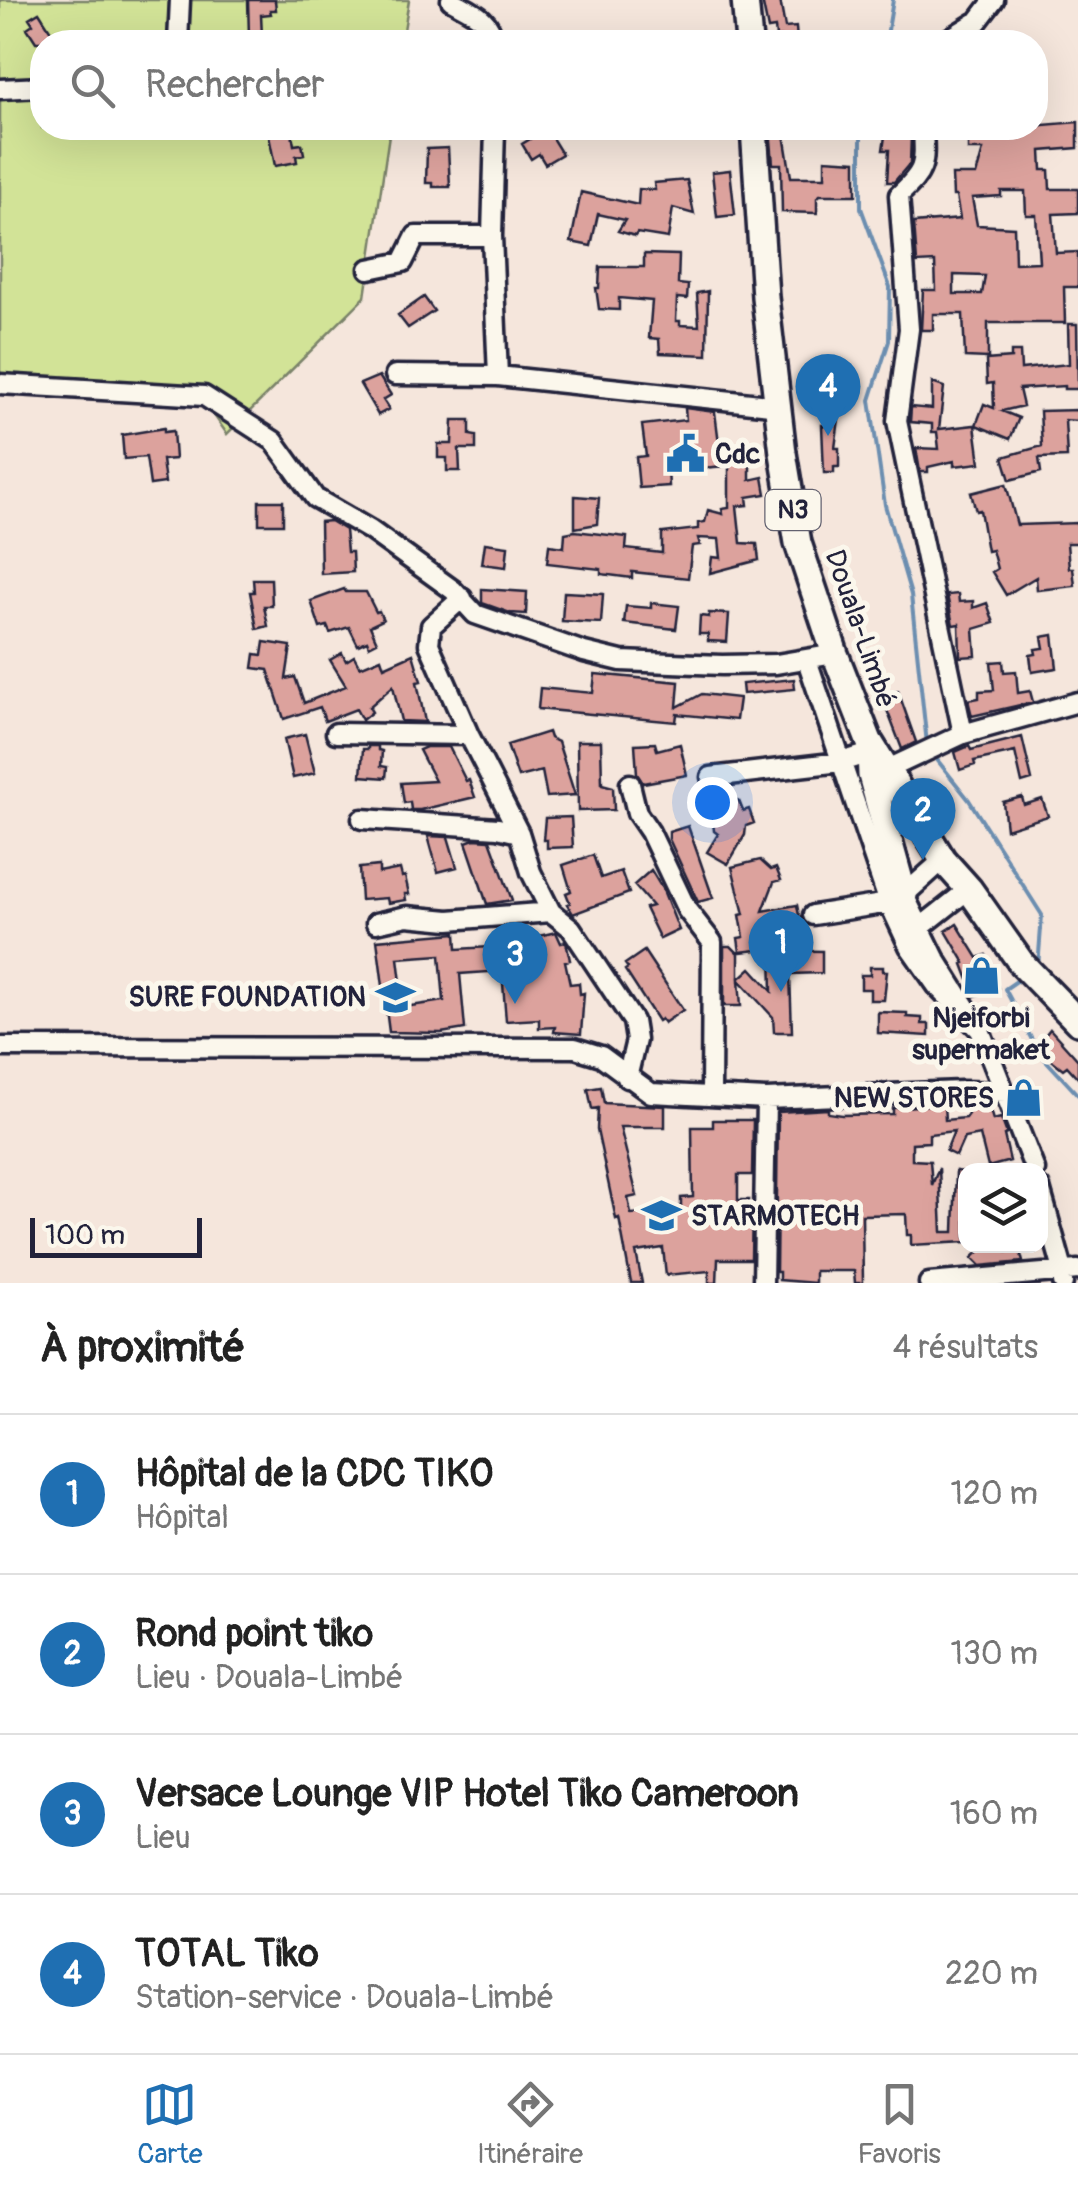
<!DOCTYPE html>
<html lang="fr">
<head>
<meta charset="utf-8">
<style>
  body { margin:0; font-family:Pangolin,sans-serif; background:#f2f2f2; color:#222 }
  .controls { position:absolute; right:30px; bottom:30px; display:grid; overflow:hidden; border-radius:20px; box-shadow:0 10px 40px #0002 }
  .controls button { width:90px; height:90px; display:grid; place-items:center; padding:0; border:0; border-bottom:2px solid #e0e0e0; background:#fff; color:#222; font:50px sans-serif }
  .scale { position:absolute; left:30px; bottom:25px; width:172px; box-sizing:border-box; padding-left:10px; border:5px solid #22223b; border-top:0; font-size:28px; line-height:35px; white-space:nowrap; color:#22223b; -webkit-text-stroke:8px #fbf7ec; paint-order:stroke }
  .you { position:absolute; left:712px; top:802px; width:35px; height:35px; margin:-25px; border:8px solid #fff; border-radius:50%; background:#1a73e8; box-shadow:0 0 0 15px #1a73e833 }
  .badge { display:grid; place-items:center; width:65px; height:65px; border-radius:50%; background:#1f6fb2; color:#fff; font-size:32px; font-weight:700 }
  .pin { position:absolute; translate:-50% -82px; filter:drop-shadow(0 2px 5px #0008) }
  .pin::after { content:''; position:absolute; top:52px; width:35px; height:30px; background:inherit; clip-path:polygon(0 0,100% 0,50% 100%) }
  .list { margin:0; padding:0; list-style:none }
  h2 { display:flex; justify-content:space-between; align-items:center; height:130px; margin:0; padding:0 40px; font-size:42px }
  h2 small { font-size:32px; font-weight:400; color:#767676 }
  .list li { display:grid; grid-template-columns:65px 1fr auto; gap:30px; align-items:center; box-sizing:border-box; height:160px; padding:0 40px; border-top:2px solid #e0e0e0 }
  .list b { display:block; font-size:38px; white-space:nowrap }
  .list p { margin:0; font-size:32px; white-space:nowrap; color:#767676 }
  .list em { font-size:32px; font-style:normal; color:#767676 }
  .icon { flex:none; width:55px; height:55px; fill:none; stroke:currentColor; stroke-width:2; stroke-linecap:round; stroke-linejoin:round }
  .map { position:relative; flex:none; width:1078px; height:1283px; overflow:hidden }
  .search { position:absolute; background:#fff; box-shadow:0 10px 40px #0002; left:30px; right:30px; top:30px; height:110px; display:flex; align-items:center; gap:25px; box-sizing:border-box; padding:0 35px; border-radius:40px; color:#767676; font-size:38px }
  .sheet { height:770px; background:#fff }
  nav { display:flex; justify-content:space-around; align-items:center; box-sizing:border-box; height:140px; border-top:2px solid #e0e0e0; background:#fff; font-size:28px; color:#767676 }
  nav a { display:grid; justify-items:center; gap:5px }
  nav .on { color:#1f6fb2 }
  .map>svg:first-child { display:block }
  .green { fill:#d2e397; stroke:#7a8269; stroke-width:2.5 }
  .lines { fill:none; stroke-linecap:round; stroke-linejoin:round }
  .stream { stroke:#6c8eb0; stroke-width:4 }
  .building { fill:#dca29d; stroke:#22223b; stroke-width:2.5; fill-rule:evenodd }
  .minor-casing { stroke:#22223b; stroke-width:25 }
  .highway-casing { stroke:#22223b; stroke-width:32 }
  .minor { stroke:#fbf7ec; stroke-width:18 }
  .highway { stroke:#fbf7ec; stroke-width:25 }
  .labels { text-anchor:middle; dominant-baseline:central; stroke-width:10; stroke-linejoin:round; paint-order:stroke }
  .shield { fill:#fbf7ec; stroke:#636270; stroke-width:2.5 }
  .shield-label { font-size:25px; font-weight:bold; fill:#22223b }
  .poi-label { font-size:28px; font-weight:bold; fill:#22223b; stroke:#fbf7ec; text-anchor:start }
  .street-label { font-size:28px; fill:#22223b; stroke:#fbf7ec }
</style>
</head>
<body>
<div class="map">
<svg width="1078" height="1283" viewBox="0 0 1078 1283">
  <rect width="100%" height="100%" fill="#f5e6dc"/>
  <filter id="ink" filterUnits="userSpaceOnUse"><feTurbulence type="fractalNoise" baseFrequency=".01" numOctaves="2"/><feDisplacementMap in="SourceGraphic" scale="20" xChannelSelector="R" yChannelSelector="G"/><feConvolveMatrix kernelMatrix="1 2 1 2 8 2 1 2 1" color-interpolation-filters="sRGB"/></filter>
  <g filter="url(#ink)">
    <path class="green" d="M0,0H409L402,42H42V128H390L365,297L227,434L200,395L0,383Z"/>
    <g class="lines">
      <path class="stream" d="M886,42L893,0
        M861,128V208L890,287L889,341L870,400L885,505L911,595L927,744
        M934,756L969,800L1042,915L1038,967
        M1021,978L1005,989L1039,1053L1078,1095"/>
    </g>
    <path class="building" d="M248,0H275L276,10H270L271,14L261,15L262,36L249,37Z
      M762,0H780L785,28L796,27L797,41L780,42V37H776L775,28L768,29Z
      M39,12L58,42H36L27,28L33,24L29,18Z
      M1078,122V148L1041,151L1042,170H1049L1050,189H1078V213L1053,214L1056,253L1078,252V287H1064L1065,323H988V358L965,357L963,314H933V330H921L923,290H936L935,262L917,263L914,223L960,219L956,196H953L952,175H976L983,150H968V139L996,138V129ZM1001,191H1025L1026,215H1036L1039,262L1015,263L1014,227L977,225L972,198L1001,196ZM954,275L985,276L982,294H954Z
      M291,128L294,145L302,144L304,154L296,156L297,162L275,166L268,131Z
      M537,128H546L562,154L545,164L539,154L531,159L522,144L530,139L527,133Z
      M770,128H783L791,177H825V159L856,161V195H820L817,198V213L782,212L781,164H773Z
      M886,129L908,130L911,136L910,163L894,182H887L889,150H883Z
      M448,148L450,187H433V183H426L427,149Z
      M730,170L735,215L717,217L712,172Z
      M687,180L694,214L673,208L668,238L637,233L635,236L618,231L625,220L598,214L591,246L571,242L581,192L638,205L639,189L655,190L654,183Z
      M644,254L679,255L678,284L688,285L687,299L677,298L676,321H680V325L699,326L697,293L708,291L707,355L660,353L659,339L649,338L652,301L619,298V310L599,309L596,288H599L600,267H644Z
      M424,297L434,311L408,328L398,315Z
      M1068,324H1077L1078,389H1064V386L1019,389L1023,406L1002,411L1019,418L1010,439L976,425L984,404L994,408L993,383L987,384L986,360L1011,358V352H1020L1021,369L1069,364Z
      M379,376L391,395L383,400L389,409L378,415L360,384Z
      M932,383L944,387L939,429L975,425L980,463L954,466V461L928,467V472H920L916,448L939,449L937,432H932V424L910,422L911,407L932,409Z
      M685,408L715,412L719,443L731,447L725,466L668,471L669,486L639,488L636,457L646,456L642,425L686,420Z
      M1078,410V421L1065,420L1067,457L1039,458L1041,472L1010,480L1003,457L1042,446L1040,411Z
      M826,419H839L835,448H839V467H834V473H824L822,425L827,426Z
      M453,420H470V435L476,436V449H459L460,471H447V458H438V444H452Z
      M164,428V432L173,431L175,459L162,460L165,483L150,485L146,457L124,459L122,435Z
      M750,461V480L763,477L766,494L747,497L748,505L737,506L741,543L757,544L759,560L710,573L712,557L721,558L719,539L698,538L700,545L692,546L688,578L632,572V578L601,574V569L547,563L549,545L564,547L565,533L575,531L627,537L626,549L662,553V533L698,529V523L705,522L708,510L723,514L722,509L729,508V462Z
      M1006,484L1017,525L1078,523V543H1067L1069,568H1073L1075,586L1037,590L1036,577L1006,595L992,572L997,569L992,550L987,551L980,510L976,511L971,493Z
      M575,496L599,498L597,524L575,528Z
      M259,501H283V524H259Z
      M330,521L345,530L347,552H352L353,572L321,574L320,522Z
      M485,543L508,546L506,567L482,564Z
      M253,579H271L272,606H264L268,626L257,629L250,592H254Z
      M344,589L346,592H366L376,612L379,611L383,620L370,626L377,642L369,646L367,641L358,645L349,627L330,633L327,626L320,628L311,601Z
      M482,589L527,592L526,614L510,613L482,603Z
      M564,592L603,594L601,623L562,621Z
      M958,594L959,602L973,601V608L987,603L994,623L974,629L976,656L960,657L959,624L953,625L947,595Z
      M651,603L679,606L676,629L624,623L626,606L651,608Z
      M709,613L729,614L727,642L708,641V634H699L700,616L709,617Z
      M1053,635L1057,668L1032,672L1030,655L1036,654L1035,649L1044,648L1042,637Z
      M264,642L291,646L286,679L295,677L304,703L346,686L330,660L342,653L346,661L354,656L360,667L381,658L384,667L413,654L421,681L417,682L425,722L401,721L393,686L369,707L372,712L362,720L356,709L325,721L320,707L284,719L268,670L253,668L255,654L262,655Z
      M1003,661L1004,672L1016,671L1018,693L1030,691L1033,702L972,716L968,700L979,698V691L994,690L991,662Z
      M595,674L679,682L677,707L702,694L739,698L736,720L677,714L676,722L538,709L540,688L593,693Z
      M794,679L795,689L743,694L742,684Z
      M898,691L916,742L902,749L882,697Z
      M548,732L550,738L558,742L575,795L547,797L542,771L518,777L507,745Z
      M305,734L315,773L293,778L284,739Z
      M1022,737L1032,780L1022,783L1015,752L974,761L975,765L960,770L955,752L969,746L971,750Z
      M577,741H601L602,784L613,787L614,810L578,811Z
      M655,743L657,750L680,744L687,775L643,783L637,774L635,744Z
      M368,746H378V750L382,751L381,766L387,767L386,778L361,776L363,749H368Z
      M426,747H449L466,781L469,780L475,797L420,810H411L410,802L404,803L401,783L435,781L419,750Z
      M705,788L717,789L739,801L743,811L749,809L754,823L746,826L745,835L728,864L707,852L718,834L714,831L712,813L696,805Z
      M1022,797L1024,805L1042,799L1048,816L1006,829L1003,802Z
      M571,817L573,847L547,848V840H543L545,818Z
      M688,826L713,898L698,902L669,839V832Z
      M428,836L448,837L457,867L438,872Z
      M474,839L490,840L512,900L487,904L466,842Z
      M593,855L601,878L621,871L629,893L573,914L567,904L570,903L566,893L571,891L563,865Z
      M760,860L771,870L776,868L781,880L774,882L763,911L797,905L801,926L764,932L766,949L740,952L738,938L744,937L740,915L744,914L732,867Z
      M379,866V873L400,869L402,877L405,876L409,894H405L406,900L388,903L387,898L361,900L359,868Z
      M651,870L663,890L679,930L660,939L645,908L652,906L634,885Z
      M957,924L978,958L986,955L998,988L975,996L963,964L965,963L946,931Z
      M556,932L561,943L566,942L570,960L565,961L570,984L579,983L580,994L584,993L581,1034L554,1032L555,1027L539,1028V1019L506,1021L502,971L460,974L465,1029L441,1033L389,1032L377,940L456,933L457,949L541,944L539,936ZM440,955L444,1001L404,1007L398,958Z
      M724,946H731L739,954V979L751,968L772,991L771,950L822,951V973L790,974L792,1032H774L773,1017L739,980L741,1006H724Z
      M644,951L683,1010L664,1023L661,1019L658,1021L625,970L628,968L625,964Z
      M870,967H883V971H887L884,1000H870V989H861V975H870Z
      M878,1012L907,1013V1017L922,1018V1024H929V1036L878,1033Z
      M1050,1029L1078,1060V1078L1067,1066L1063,1069L1053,1061L1038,1044Z
      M601,1087L604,1103L665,1106V1127H620L637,1196L628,1198L631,1214L681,1211V1198L693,1197L692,1127H713V1120H753L752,1175H738V1200H749L748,1209H752L751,1259H718L717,1283H709V1271L666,1275L663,1248L636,1252L642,1283H631L619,1218L616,1219L597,1130L598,1108L592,1109L588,1089Z
      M940,1104L944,1105L945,1120L965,1118L968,1114L965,1104H988L993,1120L1001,1118L1007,1134L1004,1135L1010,1161L988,1167L980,1135L964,1138L956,1156L946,1151L954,1131L929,1134V1142L912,1143V1160L930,1161L932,1185L939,1168L942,1232H954L956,1171L965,1172L966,1242L911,1245V1235H907L906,1214L862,1215L863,1283H855L854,1271H815V1283L779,1280V1272H776L778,1112L828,1109V1113L842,1115L893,1114V1108Z
      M985,1246H1007V1252L1020,1251L1023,1262L980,1266L972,1258Z"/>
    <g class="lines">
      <defs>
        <path id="minor" d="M451,0C470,11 492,18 493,42
          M178,42L180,0
          M944,42L978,21L994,0
          M0,89L42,87
          M495,128L492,236L498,376
          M920,128L923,130C925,166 925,171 899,195L909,329L897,421L963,734
          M369,269L403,262L416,236H492
          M395,375L498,376L780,406
          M0,384L204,396L274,441L315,498L370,530L453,590L475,614L584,652L621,661L722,665L776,664L835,654
          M462,598L431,626L429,644L469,735L519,833L531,872L551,912L571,928L633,1021L636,1040L627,1078
          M807,660L889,903L909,946L937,986L980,1030
          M336,733L469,735
          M886,770L963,734L1078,702
          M711,777L841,762L870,753
          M630,784L637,813L650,832L687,910L712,942L711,1096
          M362,819L498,828L519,833
          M943,860L904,895L935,958L980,1030L1035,1170
          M813,915L889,903
          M376,923L407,916L449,920L551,912
          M921,927L969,889
          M0,1047L575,1048L601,1056L651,1093L766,1099L961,1091L1006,1092
          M1040,1188L1063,1270V1283
          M763,1283L766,1099
          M929,1283L1078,1270"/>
        <path id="highway" d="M745,0L749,42
          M754,128L765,297L783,453L798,543L835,654L869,741L943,860L969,889L1022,964L1078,1022
          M870,751L871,775L904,895"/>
      </defs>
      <use href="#minor" class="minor-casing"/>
      <use href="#highway" class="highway-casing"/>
      <use href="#minor" class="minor"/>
      <use href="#highway" class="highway"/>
    </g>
  </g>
  <defs>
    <symbol id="civic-bare" viewBox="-9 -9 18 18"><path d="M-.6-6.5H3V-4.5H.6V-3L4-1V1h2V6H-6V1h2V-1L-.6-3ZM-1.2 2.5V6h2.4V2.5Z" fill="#1f6fb2" stroke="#fbf7ec" stroke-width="2.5" paint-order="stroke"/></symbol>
    <symbol id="shop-bare" viewBox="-9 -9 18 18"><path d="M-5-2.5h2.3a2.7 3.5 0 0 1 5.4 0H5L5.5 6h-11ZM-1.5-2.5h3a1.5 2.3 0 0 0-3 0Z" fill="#1f6fb2" stroke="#fbf7ec" stroke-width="2.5" paint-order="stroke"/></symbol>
    <symbol id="school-bare" viewBox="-9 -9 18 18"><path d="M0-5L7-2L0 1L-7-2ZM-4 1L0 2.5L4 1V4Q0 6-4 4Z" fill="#1f6fb2" stroke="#fbf7ec" stroke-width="2.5" paint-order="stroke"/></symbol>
  </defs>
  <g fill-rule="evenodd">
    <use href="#civic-bare" x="658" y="426" width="55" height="55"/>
    <use href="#shop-bare" x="954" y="948" width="55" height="55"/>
    <use href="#school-bare" x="368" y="970" width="55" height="55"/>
    <use href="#shop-bare" x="996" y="1070" width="55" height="55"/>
    <use href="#school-bare" x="634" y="1188" width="55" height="55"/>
  </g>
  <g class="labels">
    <rect class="shield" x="765.5" y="490" width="55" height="40" rx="8"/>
    <g class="shield-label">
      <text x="793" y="510">N3</text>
    </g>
    <g class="poi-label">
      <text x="715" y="454">Cdc</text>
      <text x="366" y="997" text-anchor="end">SURE FOUNDATION</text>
      <text x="981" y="1018" text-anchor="middle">Njeiforbi<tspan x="981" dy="32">supermaket</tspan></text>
      <text x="994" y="1098" text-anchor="end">NEW STORES</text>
      <text x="691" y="1216">STARMOTECH</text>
    </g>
    <g class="street-label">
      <text transform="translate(860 629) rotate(71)">Douala-Limbé</text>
    </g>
  </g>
</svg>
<div class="controls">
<button><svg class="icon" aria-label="layers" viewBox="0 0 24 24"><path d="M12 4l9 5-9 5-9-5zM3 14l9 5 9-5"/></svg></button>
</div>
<div class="scale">100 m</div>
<div class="you"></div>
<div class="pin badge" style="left:781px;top:992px">1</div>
<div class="pin badge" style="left:923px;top:860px">2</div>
<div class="pin badge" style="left:515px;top:1004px">3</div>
<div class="pin badge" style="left:828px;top:436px">4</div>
<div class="search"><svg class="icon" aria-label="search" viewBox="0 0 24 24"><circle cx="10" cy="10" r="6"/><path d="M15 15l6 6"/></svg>Rechercher</div>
</div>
<section class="sheet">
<h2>À proximité<small>4 résultats</small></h2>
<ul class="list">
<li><span class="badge">1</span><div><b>Hôpital de la CDC TIKO</b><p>Hôpital</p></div><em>120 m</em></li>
<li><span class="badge">2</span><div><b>Rond point tiko</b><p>Lieu · Douala-Limbé</p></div><em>130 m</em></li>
<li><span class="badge">3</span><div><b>Versace Lounge VIP Hotel Tiko Cameroon</b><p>Lieu</p></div><em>160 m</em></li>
<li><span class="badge">4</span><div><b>TOTAL Tiko</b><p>Station-service · Douala-Limbé</p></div><em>220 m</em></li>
</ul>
</section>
<nav>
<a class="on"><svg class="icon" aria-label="map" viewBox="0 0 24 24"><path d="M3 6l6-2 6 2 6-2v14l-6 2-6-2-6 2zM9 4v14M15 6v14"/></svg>Carte</a>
<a><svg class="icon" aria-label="directions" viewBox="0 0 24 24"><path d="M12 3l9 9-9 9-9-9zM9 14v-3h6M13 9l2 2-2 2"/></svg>Itinéraire</a>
<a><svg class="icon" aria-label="saved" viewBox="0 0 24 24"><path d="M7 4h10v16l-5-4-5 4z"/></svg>Favoris</a>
</nav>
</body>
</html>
